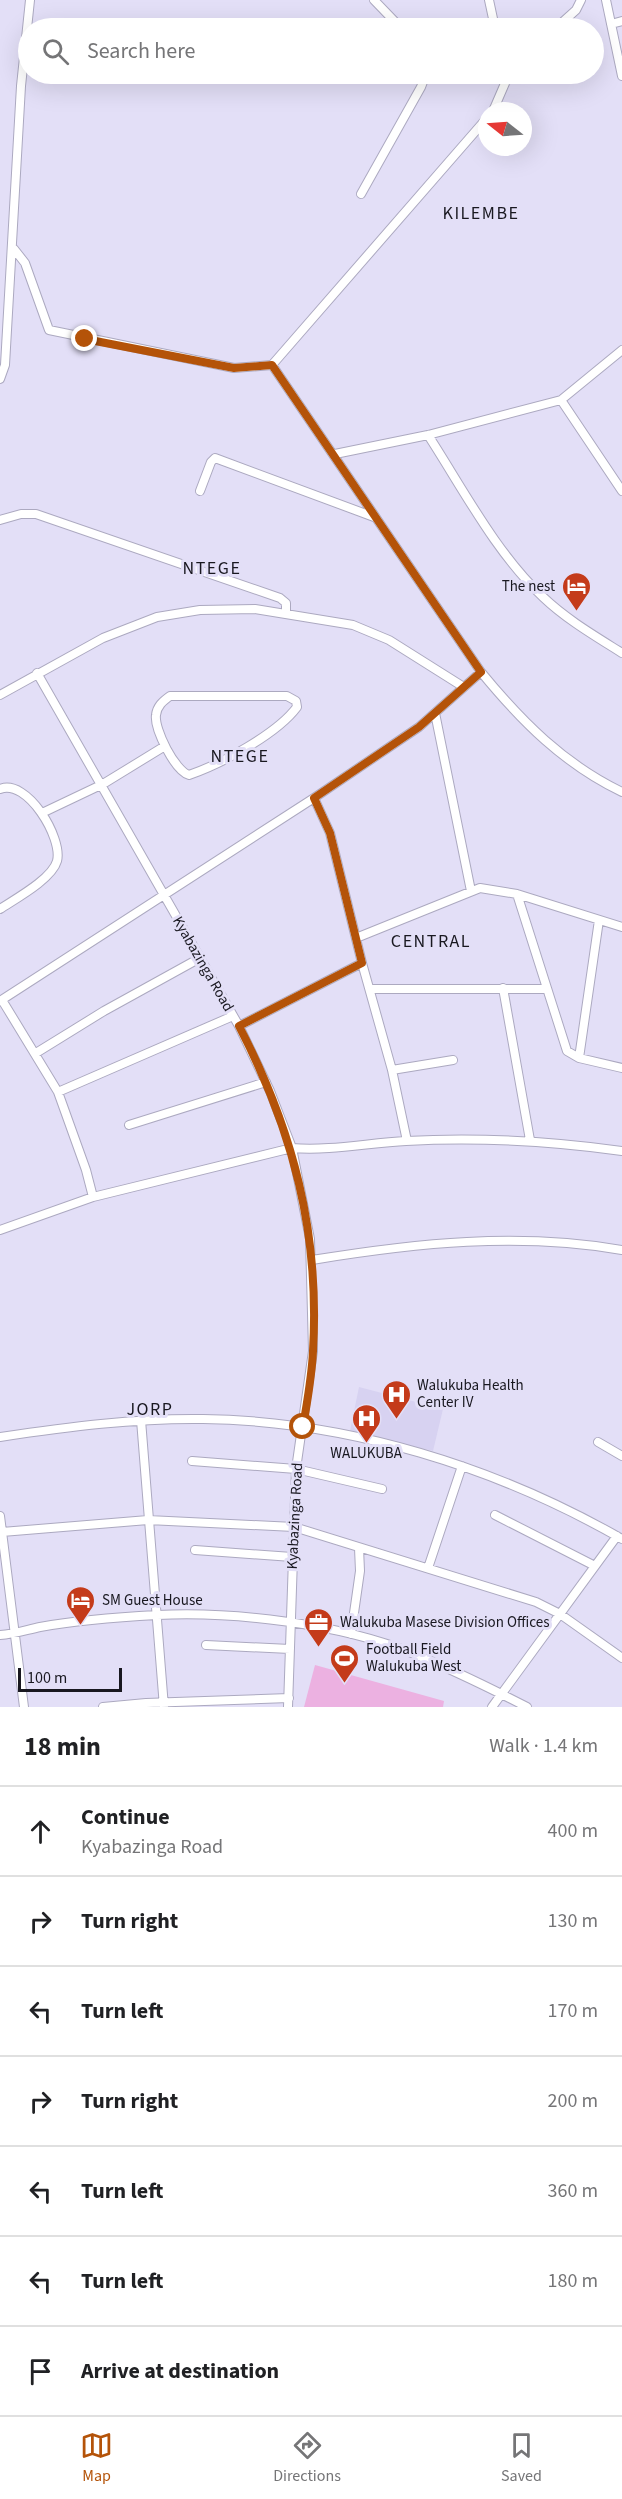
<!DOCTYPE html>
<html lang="en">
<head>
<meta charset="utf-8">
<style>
  body { margin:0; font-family:"Source Sans 3",sans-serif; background:#f6f6f6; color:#202124 }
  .compass { position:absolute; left:478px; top:102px; width:54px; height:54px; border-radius:50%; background:#fff; box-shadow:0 6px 24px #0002; rotate:287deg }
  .scale { position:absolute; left:18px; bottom:15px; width:104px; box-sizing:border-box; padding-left:6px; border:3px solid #191820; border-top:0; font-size:16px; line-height:21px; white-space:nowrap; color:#191820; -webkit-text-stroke:4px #e3dff7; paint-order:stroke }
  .stop { position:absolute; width:18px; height:18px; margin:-14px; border:4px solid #b45309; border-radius:50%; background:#fff }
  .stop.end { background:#b45309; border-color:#fff; box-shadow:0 2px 6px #0008 }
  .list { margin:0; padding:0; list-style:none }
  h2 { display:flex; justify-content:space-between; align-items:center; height:78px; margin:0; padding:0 24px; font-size:26px }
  h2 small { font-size:20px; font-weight:400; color:#757577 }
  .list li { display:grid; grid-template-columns:39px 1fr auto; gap:18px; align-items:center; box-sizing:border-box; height:90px; padding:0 24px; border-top:2px solid #e0e0e0 }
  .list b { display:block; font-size:22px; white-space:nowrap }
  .list p { margin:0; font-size:20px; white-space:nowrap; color:#757577 }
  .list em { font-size:20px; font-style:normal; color:#757577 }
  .icon { flex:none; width:33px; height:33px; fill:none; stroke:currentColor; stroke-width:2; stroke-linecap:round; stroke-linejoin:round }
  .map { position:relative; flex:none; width:622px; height:1707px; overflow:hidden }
  .search { position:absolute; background:#fff; box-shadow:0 6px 24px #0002; left:18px; right:18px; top:18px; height:66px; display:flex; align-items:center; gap:15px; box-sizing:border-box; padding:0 21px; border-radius:33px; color:#757577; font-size:22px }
  .sheet { height:708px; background:#fff }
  nav { display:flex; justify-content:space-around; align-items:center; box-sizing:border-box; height:84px; border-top:2px solid #e0e0e0; background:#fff; font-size:16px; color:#757577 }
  nav a { display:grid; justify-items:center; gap:3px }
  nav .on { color:#b45309 }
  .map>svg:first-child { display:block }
  .built { fill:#d7d2f1 }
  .green { fill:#ecb1e1 }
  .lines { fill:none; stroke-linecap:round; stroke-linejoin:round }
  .minor-casing { stroke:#aca9c0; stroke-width:10 }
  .minor { stroke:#fff; stroke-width:8 }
  .route { stroke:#b45309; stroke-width:8 }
  .labels { text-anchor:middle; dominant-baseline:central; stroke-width:6; stroke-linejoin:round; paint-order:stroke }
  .poi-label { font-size:15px; fill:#191820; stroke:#e3dff7; text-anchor:start }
  .street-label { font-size:15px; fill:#191820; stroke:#e3dff7 }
  .quarter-label { font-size:18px; letter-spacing:1.5px; fill:#191820; stroke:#e3dff7 }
</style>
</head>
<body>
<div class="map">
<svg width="622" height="1707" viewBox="0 0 622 1707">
  <rect width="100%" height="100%" fill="#e3dff7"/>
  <path class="built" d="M359,1387L443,1409L433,1451L350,1431Z"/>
  <path class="green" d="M315,1665L444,1701L443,1707H304Z"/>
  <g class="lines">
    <defs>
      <path id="minor" d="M374,0L401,28
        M489,0L495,28
        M606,0L622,76
        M611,24L622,21
        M556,28L576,10L581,0
        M506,81L515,74
        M493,111L506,81L504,74
        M487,118L272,365L481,672C522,722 564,764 622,792
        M361,194L421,87L426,74
        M14,249L25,263L49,330L234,368L272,365
        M0,379L5,365L21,86L30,0
        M561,400L622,491
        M428,435C463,489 496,553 543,597C566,619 595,636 622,653
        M335,454L428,435L561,400L622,350
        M200,491L211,462L215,458L374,517
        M0,520L21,514H36L280,598L286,603V614
        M37,673L239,1026L270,1091L292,1148L310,1239L313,1351L296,1469L288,1707
        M0,695L103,638L157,617L200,610L255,609L353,625L389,640L462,686
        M170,696H287L296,701L297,707C277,734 221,764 189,775C175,771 154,729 156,715C157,706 163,701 170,696Z
        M435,713L471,891
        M0,789C27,778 63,838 57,861C52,879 15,899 0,909
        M42,813L103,784L165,746
        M517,894L567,1051L579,1058L622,1068
        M356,938L480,888L517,894L622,927
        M362,963L392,1070L407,1141
        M503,988L530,1140
        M371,989H546
        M2,1000L58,1092L86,1170L93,1197
        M0,1001L314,798L419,727L481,672
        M239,1026L362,963L330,833L314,798
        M36,1053L104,1011L200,958
        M579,1058L599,920
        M392,1070L453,1060
        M58,1092L233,1016
        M129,1125L266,1082
        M0,1230L93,1197L292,1148C330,1151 368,1143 406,1141C479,1137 550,1141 622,1151
        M312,1260C416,1243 518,1232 622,1250
        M141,1420L164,1707
        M0,1437C67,1427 135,1418 203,1419C349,1421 496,1467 622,1539
        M598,1442L622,1456
        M192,1461L296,1469L382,1489
        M495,1515L595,1566
        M0,1516L24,1707
        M2,1532L148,1520L294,1527L536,1602L560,1614L622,1658
        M195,1550L292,1557
        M428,1568L462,1466
        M351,1634L360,1571L359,1548
        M0,1635C14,1634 26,1630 40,1627C78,1620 119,1617 157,1615C234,1611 340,1624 412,1653C451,1669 490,1688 527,1707
        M206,1645L290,1649
        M103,1707L146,1703L289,1698
        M492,1707L617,1536"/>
    </defs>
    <use href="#minor" class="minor-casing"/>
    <use href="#minor" class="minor"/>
  </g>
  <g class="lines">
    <path class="route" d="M85,339L234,368L272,365L481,672L419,727L314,798L330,833L362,963L239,1026C293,1130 320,1233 313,1351C312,1376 307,1402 303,1427"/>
  </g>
  <defs>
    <symbol id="hotel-pin" viewBox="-11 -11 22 30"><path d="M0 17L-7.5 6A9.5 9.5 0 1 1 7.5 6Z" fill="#c43b1a" stroke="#e3dff7"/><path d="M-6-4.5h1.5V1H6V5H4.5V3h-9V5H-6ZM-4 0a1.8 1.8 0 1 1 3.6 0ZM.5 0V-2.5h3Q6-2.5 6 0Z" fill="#fff"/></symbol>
    <symbol id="hospital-pin" viewBox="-11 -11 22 30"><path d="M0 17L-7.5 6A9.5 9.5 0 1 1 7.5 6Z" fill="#c43b1a" stroke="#e3dff7"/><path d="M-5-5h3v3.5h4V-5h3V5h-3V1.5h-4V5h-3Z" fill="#fff"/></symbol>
    <symbol id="office-pin" viewBox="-11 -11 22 30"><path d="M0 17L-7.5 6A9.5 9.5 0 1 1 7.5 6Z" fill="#c43b1a" stroke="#e3dff7"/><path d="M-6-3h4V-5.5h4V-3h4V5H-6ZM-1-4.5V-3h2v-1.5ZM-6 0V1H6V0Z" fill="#fff"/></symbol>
    <symbol id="stadium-pin" viewBox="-11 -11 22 30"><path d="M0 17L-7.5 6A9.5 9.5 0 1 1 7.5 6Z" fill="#c43b1a" stroke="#e3dff7"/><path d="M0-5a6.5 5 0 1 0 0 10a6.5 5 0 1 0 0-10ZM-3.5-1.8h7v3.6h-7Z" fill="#fff"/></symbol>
  </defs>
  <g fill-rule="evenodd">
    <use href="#hotel-pin" x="560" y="570" width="33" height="45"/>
    <use href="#hospital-pin" x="380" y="1378" width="33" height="45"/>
    <use href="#hospital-pin" x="350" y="1402" width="33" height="45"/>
    <use href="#hotel-pin" x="64" y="1584" width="33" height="45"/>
    <use href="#office-pin" x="302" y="1606" width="33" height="45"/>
    <use href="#stadium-pin" x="328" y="1642" width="33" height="45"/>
  </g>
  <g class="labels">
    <g class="poi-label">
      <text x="555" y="586" text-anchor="end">The nest</text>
      <text x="417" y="1385">Walukuba Health<tspan x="417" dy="17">Center IV</tspan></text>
      <text x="366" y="1453" text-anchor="middle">WALUKUBA</text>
      <text x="102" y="1600">SM Guest House</text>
      <text x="340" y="1622">Walukuba Masese Division Offices</text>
      <text x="366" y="1649">Football Field<tspan x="366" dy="17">Walukuba West</tspan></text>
    </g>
    <g class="street-label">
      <text transform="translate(203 964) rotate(60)">Kyabazinga Road</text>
      <text transform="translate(295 1516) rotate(-87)">Kyabazinga Road</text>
    </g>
    <g class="quarter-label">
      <text x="481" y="213">KILEMBE</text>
      <text x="212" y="568">NTEGE</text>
      <text x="240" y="756">NTEGE</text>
      <text x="431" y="941">CENTRAL</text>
      <text x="150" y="1409">JORP</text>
    </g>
  </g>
</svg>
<svg class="compass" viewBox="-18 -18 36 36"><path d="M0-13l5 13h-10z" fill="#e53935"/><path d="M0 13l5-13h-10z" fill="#757577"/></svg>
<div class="scale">100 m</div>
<div class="stop" style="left:303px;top:1427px"></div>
<div class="stop end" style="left:85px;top:339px"></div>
<div class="search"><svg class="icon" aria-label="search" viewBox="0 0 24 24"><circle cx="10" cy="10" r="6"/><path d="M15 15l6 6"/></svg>Search here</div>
</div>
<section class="sheet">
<h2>18 min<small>Walk · 1.4 km</small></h2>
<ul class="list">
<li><svg class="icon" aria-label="ahead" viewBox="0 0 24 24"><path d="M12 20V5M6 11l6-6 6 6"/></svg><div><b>Continue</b><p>Kyabazinga Road</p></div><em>400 m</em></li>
<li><svg class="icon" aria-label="right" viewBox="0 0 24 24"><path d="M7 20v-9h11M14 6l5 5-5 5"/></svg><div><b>Turn right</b></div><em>130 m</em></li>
<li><svg class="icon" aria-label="left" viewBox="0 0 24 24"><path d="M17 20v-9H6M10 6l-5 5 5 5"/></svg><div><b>Turn left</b></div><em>170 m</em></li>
<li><svg class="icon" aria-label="right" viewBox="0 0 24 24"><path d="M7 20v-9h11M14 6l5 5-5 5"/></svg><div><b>Turn right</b></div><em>200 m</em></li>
<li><svg class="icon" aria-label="left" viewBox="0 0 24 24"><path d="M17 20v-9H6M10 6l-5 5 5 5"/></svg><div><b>Turn left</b></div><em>360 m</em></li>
<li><svg class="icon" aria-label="left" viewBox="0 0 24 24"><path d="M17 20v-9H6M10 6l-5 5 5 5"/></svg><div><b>Turn left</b></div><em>180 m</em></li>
<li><svg class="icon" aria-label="arrive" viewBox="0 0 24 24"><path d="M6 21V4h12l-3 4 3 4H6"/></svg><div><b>Arrive at destination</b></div></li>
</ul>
</section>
<nav>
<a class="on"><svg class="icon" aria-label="map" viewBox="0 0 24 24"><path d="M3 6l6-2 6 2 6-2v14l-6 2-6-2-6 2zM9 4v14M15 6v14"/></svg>Map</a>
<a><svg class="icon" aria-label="directions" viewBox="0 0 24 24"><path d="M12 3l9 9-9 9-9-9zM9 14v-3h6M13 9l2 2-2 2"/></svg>Directions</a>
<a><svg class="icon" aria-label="saved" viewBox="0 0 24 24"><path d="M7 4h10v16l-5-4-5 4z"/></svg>Saved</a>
</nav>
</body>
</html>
